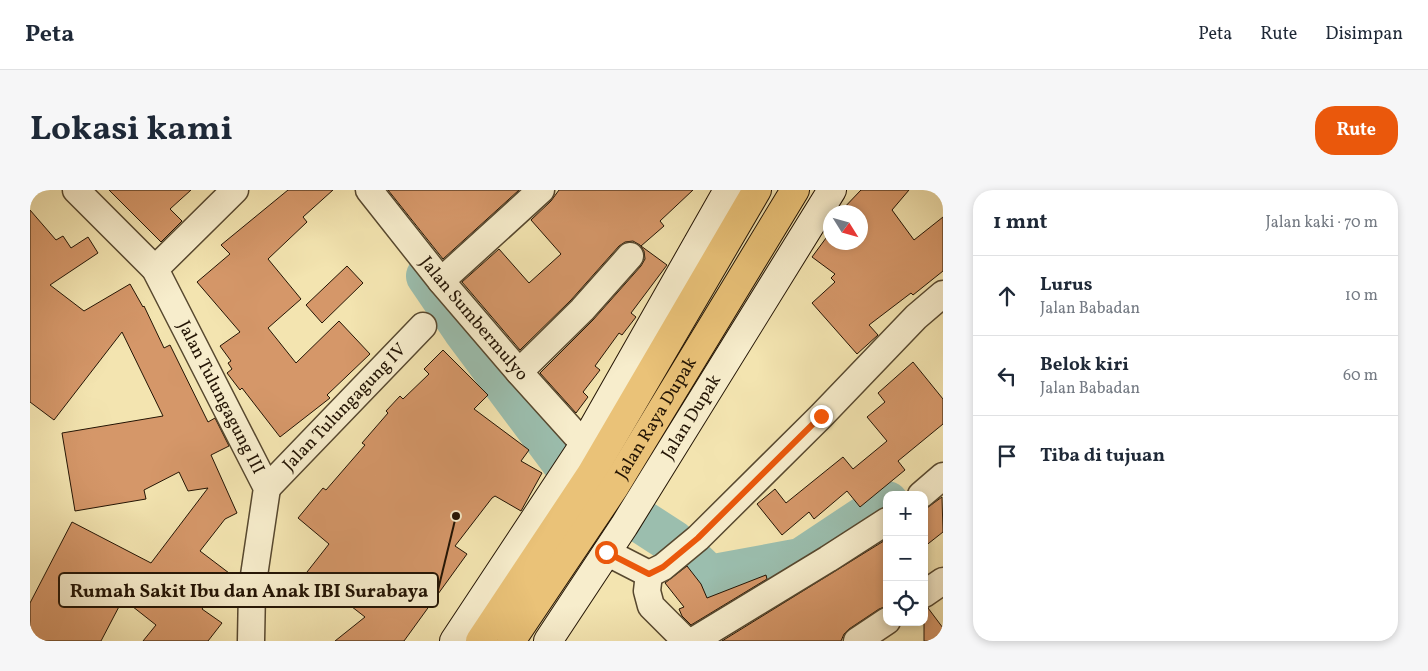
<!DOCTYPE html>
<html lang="id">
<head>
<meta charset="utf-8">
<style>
  body { margin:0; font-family:Vollkorn,serif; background:#f6f6f7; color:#1f2937 }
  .controls { position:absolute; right:15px; bottom:15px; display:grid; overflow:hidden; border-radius:10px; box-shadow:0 2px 8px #0003 }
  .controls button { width:45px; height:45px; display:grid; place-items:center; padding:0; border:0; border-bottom:1px solid #e0e1e3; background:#fff; color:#1f2937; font:25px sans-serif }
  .compass { position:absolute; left:793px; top:15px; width:45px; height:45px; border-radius:50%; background:#fff; box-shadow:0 2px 8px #0003; rotate:127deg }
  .stop { position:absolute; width:15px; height:15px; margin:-11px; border:4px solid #ea580c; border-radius:50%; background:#fff }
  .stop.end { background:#ea580c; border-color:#fff; box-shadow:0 1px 5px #0008 }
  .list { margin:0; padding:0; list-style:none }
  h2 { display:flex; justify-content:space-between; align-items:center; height:65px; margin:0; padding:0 20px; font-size:21px }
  h2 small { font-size:16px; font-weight:400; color:#747a83 }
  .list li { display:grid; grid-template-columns:32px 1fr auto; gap:15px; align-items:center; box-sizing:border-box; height:80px; padding:0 20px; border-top:1px solid #e0e1e3 }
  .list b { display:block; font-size:19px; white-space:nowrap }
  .list p { margin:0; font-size:16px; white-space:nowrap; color:#747a83 }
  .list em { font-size:16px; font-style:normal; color:#747a83 }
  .icon { flex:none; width:28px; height:28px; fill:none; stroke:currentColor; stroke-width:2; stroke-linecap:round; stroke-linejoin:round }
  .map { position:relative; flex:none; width:913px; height:451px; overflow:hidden; border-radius:20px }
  header { display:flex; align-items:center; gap:30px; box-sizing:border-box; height:70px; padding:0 25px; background:#fff; border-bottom:1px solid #e0e1e3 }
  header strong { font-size:24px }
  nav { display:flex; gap:28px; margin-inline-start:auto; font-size:18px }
  .intro { display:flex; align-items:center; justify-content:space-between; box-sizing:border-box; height:120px; padding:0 30px }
  h1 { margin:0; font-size:35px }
  .button { padding:12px 22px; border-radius:20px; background:#ea580c; color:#fff; font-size:18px; font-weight:700 }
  main { display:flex; gap:30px; padding:0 30px }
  aside { flex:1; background:#fff; border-radius:20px; box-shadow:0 2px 8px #0003 }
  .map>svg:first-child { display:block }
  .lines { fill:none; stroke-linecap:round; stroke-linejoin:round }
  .river { stroke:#9bbeae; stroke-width:44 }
  .building { fill:#d59769; stroke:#231404 }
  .street-casing { stroke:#57482f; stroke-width:29 }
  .secondary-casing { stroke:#231404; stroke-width:30 }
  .primary-casing { stroke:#231404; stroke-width:30 }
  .street { stroke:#f7edcc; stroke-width:26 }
  .secondary { stroke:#f7edcc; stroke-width:28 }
  .primary { stroke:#eac278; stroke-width:28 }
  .route { stroke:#ea580c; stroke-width:6 }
  .labels { text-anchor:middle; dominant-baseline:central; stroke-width:5; stroke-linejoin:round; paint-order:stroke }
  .street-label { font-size:18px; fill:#231404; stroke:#f7edcc }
  .leader { fill:none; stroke:#231404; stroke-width:2 }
  .callout-dot { fill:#231404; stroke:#f7edcc; stroke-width:2 }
  .callout { fill:#f7edcc; stroke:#231404; stroke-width:2 }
  .callout-label { font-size:19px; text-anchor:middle; font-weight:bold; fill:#231404 }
</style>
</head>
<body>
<header>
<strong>Peta</strong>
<nav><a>Peta</a><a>Rute</a><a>Disimpan</a></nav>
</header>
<div class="intro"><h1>Lokasi kami</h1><a class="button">Rute</a></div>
<main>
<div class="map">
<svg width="913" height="451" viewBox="0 0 913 451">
  <rect width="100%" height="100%" fill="#f3e4b0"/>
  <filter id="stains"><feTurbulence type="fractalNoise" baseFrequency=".004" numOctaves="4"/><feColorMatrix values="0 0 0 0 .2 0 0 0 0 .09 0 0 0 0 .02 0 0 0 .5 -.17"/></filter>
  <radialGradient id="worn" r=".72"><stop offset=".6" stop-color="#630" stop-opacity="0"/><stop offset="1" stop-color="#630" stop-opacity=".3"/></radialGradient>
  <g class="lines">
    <path class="river" d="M398,86L434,139L546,289L643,352L679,387L771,370L857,313"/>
  </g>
  <path class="building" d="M79,0H161L140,19L152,31L131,52Z
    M258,0H303L273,27L277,32L238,69L271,109L238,138L266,173L309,131L340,164L297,205L300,208L250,247L212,198L210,200L197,183L202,179L198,173L201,171L190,156L210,142L167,92L200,64L191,55Z
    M358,0H489L413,69Z
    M529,0H663L630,31L634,36L611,56L637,75L601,123L606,127L592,145L589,143L565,176L570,180L553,202L558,207L546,223L510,183L563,130L611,76L615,69L614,61L610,55L603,51L595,52L589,56L541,110L490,160L432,92L469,59L499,93L531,64L501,30L521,11Z
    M831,0H879L862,20L884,50L913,27V81L883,105L881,103L839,135L848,145L827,164L782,113L805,92L801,88L805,84L782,67L799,44L795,41L800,33V52H830V22H810Z
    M0,20L26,50L33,46L41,58L58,47L68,63L20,95L54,121L100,94L113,117L114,116L134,158L140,155L178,232L185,228L199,256L181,265L207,323L195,329L170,361L199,383L172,419L192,433L178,451H113L126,435L93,409L71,451H0V413L42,332L121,373L178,298L158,301L149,282L114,300L116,309L45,321L32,243L133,226L92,142L24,230L0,212Z
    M317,76L333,93L292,133L276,115Z
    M413,160L458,205L444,219L499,260L491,271L512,283L491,321L465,306L462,308L425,356L437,364L374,451H305L335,427L277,382L299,354L268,328L293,298L296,300L335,255L332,253L358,223L356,221L370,206L373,209L399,184L394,179Z
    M883,172L913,209V234L868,271L875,280L830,317L817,301L784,329L779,322L752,345L727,314L745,299L756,313L813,267L823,279L857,251L837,227L855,212L848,203Z
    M912,307L913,342L894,357V320Z
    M857,349V416L849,419L819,439L814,444L811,451H692Z
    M657,376L671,394L677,408L736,385L737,389L661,435L652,426L649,419L654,417L635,393Z
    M898,418L913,438V451H894V419Z"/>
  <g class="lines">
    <defs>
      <g id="street">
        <path id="s1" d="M46,0L125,79L237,298L222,399L221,451"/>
        <path id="s2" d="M339,0L411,91L489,182L553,253"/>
        <path d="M125,79L205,0"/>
        <path d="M411,91L511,0"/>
        <path d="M489,182L552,120L600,66"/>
        <path id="s3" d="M237,298L393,136"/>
        <path d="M891,305L913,286"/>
        <path d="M576,362L619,384L633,377L668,348L791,226L886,127L913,104"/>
        <path d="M619,384L617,401L621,416L656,451"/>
        <path d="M894,404L913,391"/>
        <path d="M663,451L798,369L857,331"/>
        <path d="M827,451L857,431"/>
      </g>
      <g id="secondary">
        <path d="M424,451L551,259L698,0"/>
        <path id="s4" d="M518,451L594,336L802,0"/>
      </g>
      <g id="primary">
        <path d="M450,451L561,284L727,0"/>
        <path id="s5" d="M481,451L584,298L765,0"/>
      </g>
    </defs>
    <use href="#street" class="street-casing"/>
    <use href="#secondary" class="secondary-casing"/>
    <use href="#primary" class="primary-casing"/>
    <use href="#street" class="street"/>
    <use href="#secondary" class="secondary"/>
    <use href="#primary" class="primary"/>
  </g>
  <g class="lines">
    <path class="route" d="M576,362L619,384L633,377L668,348L791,226"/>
  </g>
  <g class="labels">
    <g class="street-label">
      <text stroke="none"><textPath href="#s2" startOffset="166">Jalan Sumbermulyo</textPath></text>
      <text stroke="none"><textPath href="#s1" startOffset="256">Jalan Tulungagung III</textPath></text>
      <text stroke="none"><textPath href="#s3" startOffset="112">Jalan Tulungagung IV</textPath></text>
      <text stroke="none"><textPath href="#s4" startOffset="266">Jalan Dupak</textPath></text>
      <text stroke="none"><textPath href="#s5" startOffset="266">Jalan Raya Dupak</textPath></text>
    </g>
  </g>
  <path class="leader" d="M426 326L408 400"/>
  <circle class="callout-dot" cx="426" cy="326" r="5"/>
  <rect class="callout" x="29" y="383" width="379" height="34" rx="5"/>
  <g class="callout-label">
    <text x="219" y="407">Rumah Sakit Ibu dan Anak IBI Surabaya</text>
  </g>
  <rect width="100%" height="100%" filter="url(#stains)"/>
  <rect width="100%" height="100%" fill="url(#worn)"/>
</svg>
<div class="controls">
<button>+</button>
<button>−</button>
<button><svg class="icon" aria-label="locate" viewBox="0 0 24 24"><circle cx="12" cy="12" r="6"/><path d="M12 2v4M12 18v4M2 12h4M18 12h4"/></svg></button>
</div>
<svg class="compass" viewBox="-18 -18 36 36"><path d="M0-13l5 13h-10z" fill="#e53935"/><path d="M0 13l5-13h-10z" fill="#747a83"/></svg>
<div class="stop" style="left:576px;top:362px"></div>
<div class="stop end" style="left:791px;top:226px"></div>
</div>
<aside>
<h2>1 mnt<small>Jalan kaki · 70 m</small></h2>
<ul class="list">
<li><svg class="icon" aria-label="ahead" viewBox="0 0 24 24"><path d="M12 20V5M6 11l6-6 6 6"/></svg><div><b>Lurus</b><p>Jalan Babadan</p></div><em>10 m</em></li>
<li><svg class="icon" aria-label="left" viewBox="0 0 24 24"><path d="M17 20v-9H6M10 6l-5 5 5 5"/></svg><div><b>Belok kiri</b><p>Jalan Babadan</p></div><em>60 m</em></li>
<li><svg class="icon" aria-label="arrive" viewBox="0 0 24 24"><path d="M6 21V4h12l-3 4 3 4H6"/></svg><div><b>Tiba di tujuan</b></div></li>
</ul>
</aside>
</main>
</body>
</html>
